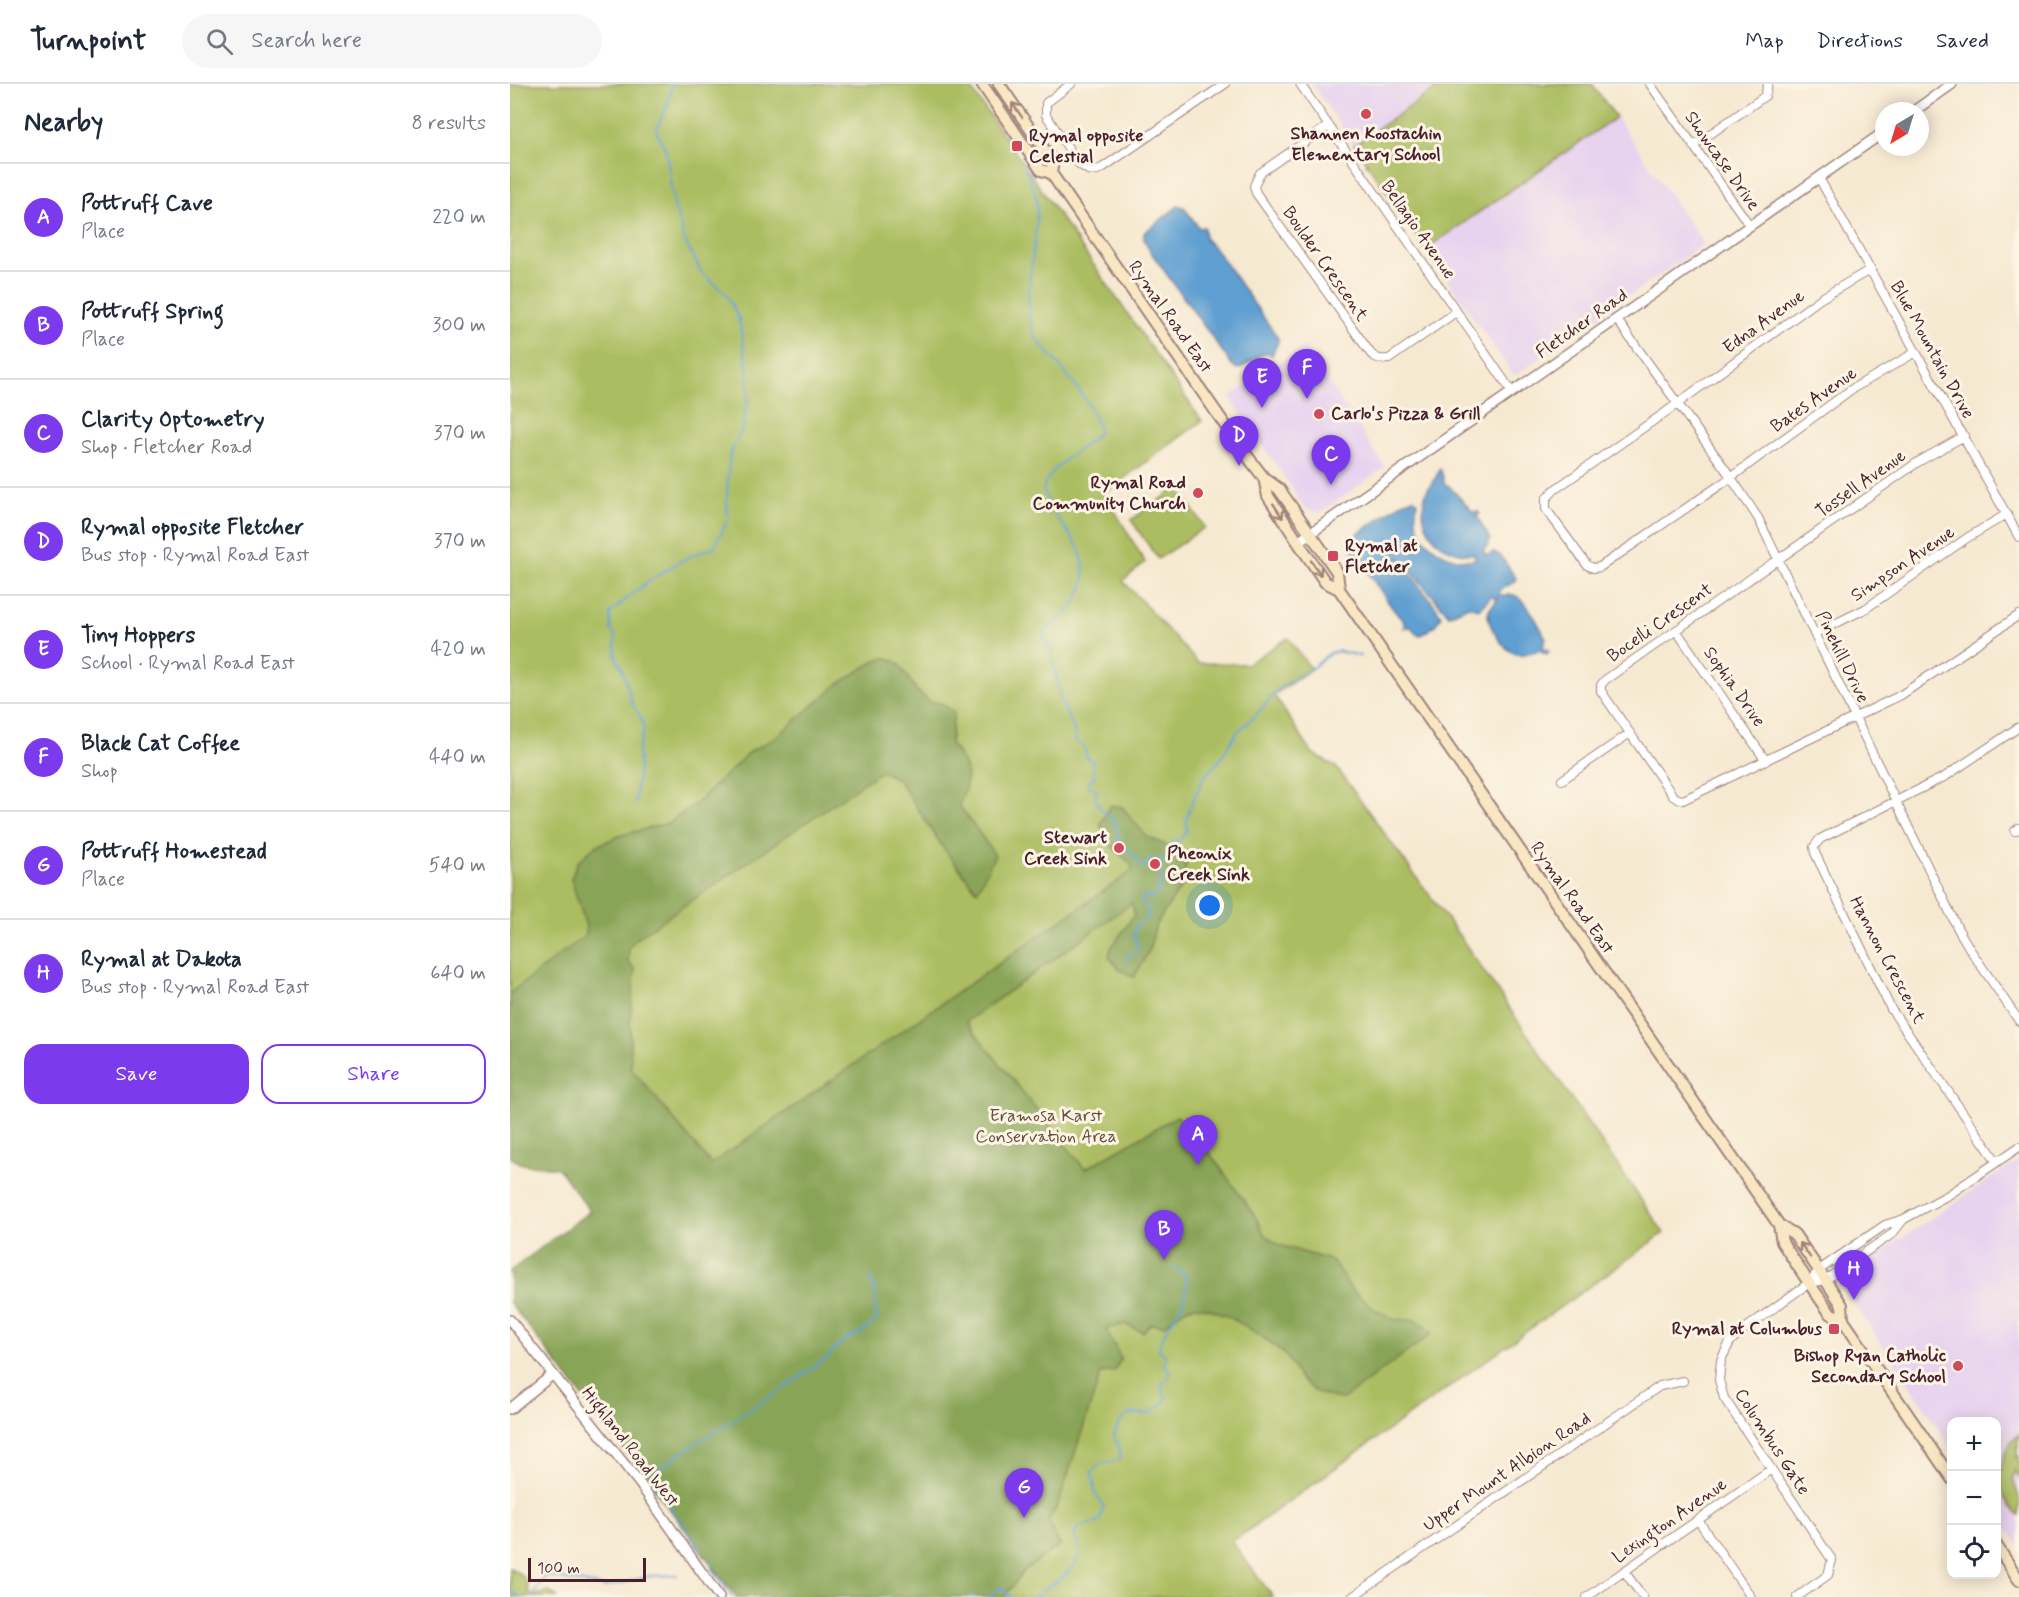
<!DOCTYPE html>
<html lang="en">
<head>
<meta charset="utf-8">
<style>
  body { margin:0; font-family:Mynerve,sans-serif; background:#f6f6f7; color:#1f2937 }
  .controls { position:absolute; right:18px; bottom:18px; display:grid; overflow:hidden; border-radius:12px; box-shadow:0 3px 15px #0003 }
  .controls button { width:54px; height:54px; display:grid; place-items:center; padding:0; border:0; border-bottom:2px solid #e0e1e3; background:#fff; color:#1f2937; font:30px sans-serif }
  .compass { position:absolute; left:1365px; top:18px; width:54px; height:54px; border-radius:50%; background:#fff; box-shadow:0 3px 15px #0003; rotate:218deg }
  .scale { position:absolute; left:18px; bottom:15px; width:118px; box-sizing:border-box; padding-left:6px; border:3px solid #4a1f2b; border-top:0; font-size:16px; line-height:21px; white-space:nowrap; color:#4a1f2b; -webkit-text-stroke:4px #fcf5e5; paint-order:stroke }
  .you { position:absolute; left:700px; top:822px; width:21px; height:21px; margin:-15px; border:4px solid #fff; border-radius:50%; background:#1a73e8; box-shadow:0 0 0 9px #1a73e833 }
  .badge { display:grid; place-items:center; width:39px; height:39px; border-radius:50%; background:#7c3aed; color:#fff; font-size:20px; font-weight:700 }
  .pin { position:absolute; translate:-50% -50px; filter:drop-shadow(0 2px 3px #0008) }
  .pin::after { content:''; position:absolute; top:32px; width:21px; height:18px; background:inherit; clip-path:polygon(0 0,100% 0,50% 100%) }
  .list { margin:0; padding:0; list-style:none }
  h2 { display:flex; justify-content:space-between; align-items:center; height:78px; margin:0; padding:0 24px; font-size:26px }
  h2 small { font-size:20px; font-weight:400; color:#747a83 }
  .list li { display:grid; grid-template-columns:39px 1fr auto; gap:18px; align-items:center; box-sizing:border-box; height:108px; padding:0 24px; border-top:2px solid #e0e1e3 }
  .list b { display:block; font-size:22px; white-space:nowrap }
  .list p { margin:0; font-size:20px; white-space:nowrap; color:#747a83 }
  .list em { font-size:20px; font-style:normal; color:#747a83 }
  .actions { display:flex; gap:12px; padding:18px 24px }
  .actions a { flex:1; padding:14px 0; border:2px solid #7c3aed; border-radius:18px; text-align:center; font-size:21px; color:#7c3aed }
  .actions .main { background:#7c3aed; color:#fff }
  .icon { flex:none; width:33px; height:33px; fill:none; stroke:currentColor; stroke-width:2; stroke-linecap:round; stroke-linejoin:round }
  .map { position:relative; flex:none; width:1509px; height:1513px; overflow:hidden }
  header { display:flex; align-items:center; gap:36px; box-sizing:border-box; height:84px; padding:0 30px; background:#fff; border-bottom:2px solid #e0e1e3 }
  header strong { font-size:28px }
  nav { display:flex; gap:33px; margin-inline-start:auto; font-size:21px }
  .search { width:420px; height:54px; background:#f6f6f7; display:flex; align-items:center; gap:15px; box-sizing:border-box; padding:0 21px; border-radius:33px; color:#747a83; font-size:22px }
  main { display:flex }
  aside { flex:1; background:#fff }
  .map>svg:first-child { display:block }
  .built { fill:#e7d2ef }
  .green { fill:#abbd61; stroke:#7a6e46; stroke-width:1.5 }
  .forest { fill:#88a457; stroke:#696241; stroke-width:1.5 }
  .water { fill:#5e9fd1; stroke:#545f7e; stroke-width:1.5 }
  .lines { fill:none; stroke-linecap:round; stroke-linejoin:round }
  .stream { stroke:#5e9fd1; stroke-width:2 }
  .minor-casing { stroke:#a0847e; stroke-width:10 }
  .tertiary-casing { stroke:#a0847e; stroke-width:12 }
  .secondary-casing { stroke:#a0847e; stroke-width:14 }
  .minor { stroke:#fff; stroke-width:8 }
  .tertiary { stroke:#fff; stroke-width:9 }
  .secondary { stroke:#f9e7c3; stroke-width:10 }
  .oneway { stroke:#a28377 }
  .poi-dot { fill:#d1495b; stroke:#fcf5e5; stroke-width:2 }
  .labels { text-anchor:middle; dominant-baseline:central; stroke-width:6; stroke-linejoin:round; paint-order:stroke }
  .poi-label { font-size:18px; font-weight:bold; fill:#4a1f2b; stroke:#fcf5e5; text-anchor:start }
  .street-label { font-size:18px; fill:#4a1f2b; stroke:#fcf5e5 }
  .park-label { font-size:18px; fill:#674e3b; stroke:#fcf5e5 }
</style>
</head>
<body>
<header>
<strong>Turnpoint</strong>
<div class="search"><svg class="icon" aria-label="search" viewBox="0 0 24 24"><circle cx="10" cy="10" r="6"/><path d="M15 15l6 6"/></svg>Search here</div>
<nav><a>Map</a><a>Directions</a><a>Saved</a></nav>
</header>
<main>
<aside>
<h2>Nearby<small>8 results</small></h2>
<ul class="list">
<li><span class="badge">A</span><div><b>Pottruff Cave</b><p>Place</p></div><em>220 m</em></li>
<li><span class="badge">B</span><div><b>Pottruff Spring</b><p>Place</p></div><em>300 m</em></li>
<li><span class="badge">C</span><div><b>Clarity Optometry</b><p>Shop · Fletcher Road</p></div><em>370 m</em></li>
<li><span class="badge">D</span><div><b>Rymal opposite Fletcher</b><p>Bus stop · Rymal Road East</p></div><em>370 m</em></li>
<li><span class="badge">E</span><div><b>Tiny Hoppers</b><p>School · Rymal Road East</p></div><em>420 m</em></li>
<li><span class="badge">F</span><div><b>Black Cat Coffee</b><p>Shop</p></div><em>440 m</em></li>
<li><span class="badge">G</span><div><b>Pottruff Homestead</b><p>Place</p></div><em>540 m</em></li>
<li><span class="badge">H</span><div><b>Rymal at Dakota</b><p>Bus stop · Rymal Road East</p></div><em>640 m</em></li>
</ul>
<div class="actions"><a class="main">Save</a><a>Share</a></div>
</aside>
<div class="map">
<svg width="1509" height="1513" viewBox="0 0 1509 1513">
  <rect width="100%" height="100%" fill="#fcf5e5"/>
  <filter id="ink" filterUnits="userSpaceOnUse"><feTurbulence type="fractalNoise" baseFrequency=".0167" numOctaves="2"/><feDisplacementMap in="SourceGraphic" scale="12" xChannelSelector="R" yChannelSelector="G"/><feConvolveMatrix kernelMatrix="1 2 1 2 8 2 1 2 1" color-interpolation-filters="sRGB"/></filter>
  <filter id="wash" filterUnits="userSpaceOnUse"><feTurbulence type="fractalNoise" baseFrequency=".008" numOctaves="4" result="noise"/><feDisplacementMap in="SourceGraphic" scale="24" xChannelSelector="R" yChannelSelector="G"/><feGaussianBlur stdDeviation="1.35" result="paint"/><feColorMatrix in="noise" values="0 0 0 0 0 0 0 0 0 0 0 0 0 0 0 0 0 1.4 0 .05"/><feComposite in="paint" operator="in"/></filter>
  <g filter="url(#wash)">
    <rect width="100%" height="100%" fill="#f6e9d1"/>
    <path class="built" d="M802,0H933L844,61Z
      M1106,33L1194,160L1006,291L1001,288L916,165Z
      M795,262L875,383L810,429L795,424L787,415L784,407L719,313Z
      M1509,1076V1462L1487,1429L1486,1338H1442L1441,1363L1336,1207L1334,1198L1339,1189Z"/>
    <path class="green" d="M0,0H458L692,337L594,409L635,478L613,497L688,579L737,580L778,554L801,585L764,611L802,669L826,683L953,857L1154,1149L722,1458L763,1513H227L97,1122L41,1043L0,1056Z
      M933,0H1082L1106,33L916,165L844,61Z
      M667,404L695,443L648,475L621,436Z
      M1509,1350L1507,1373L1509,1372V1394L1504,1386L1503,1396L1509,1413V1432C1484,1409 1485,1373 1509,1350Z
      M0,1484C13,1491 17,1494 19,1509L25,1512L37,1507L48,1513H0Z"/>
    <path class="forest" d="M378,574L388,579L407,607L420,618L431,619L444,628L440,660C460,683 461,694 449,721L485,771L467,807L434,765L388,695L371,687L127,854L119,863L118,877L125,886L120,938L121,984L201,1080L622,787L621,780L598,759L590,740L601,721L612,723L636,752L657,762L676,778L674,799L646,840L639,867L624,893L610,886L599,873L601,864L624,831L622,819L456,938L575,1085L667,1032L691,1057L745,1132L754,1150L769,1161L823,1177L841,1205L864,1225L883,1235L906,1236L923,1249L833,1315C815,1313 800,1308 789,1293C783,1285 781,1277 774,1270C759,1255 697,1214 677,1224C669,1228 662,1236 655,1241L640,1240L633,1248L615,1240L596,1245L611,1275L604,1287L591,1289L548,1421L538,1437L550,1461L514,1487L494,1513H226L146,1407L0,1219V1187L80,1127L48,1084L12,1080L0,1073V909L76,851V842L61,795L67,779L84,763L112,751L159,739L189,717L239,668L265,654L328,600L368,575Z"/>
    <path class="water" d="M668,122L674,123L689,144L694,143L695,155L705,164L768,254V258L762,271L756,268L731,284L727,285L722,281L640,167L634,156V149Z
      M929,385L931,386L935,401H938L963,428L967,427L970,430L967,432L980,455L978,461L974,465L975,471H978L983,468L990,471L1006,494V497L993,504L989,508L990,511C994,511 1000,510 1004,511C1017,515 1029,542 1036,554L1033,563L1039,566L1037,570L1029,566C1022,568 1013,572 1006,570C993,565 979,544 978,531C978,524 984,520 988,515L987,514L985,515L982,512L969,525L958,522L939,531L889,473L887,474L926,523L931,532L925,542L911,551L907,550L900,542L897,544L894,540V538L883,525L841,464L839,457L843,453L893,418L903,414L907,417C907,423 905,430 906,436C910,461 943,481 966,475L964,470C930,472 904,442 916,409C919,399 926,399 929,385Z"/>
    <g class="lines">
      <path class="stream" d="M514,80C520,99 528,106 527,127C527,162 509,223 526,254C530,261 538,268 544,275C559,293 586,324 589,348C572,368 539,380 533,406C537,416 542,426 548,435C555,445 565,455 569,466C585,503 562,528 534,548V552L541,565L551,617L564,646L565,657L575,664L577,674L582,676L584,695L578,697L579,702L587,707L585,715L590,724L605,738L610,760L618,765L632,783H637L638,776L640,774L651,777
        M893,544L895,542
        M125,720L129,680L128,666L134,646L131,634L122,620L113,587L106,573L105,551L101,546L100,529C130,502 165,475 204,463L217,438V406L220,369L233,344L238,314V289L229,235L217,211L191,188L174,155L163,117L156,66L146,47L158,19L162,0
        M616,877L618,871L624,869L628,865L624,850L626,842L639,832L636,821L631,818L632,815L635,812L643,814C652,806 651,789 651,777L659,767L663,757L670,756L677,747L676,737L680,724L693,694L709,677L727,648L745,632L769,604L805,582L820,569L828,567L850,572
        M192,1466L138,1394L168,1371L268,1308L318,1273L327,1262L337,1255L354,1247L368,1234L365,1228C366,1216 367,1207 360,1195
        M201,1475L202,1484L222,1513
        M0,1507L11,1513
        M22,1513L35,1492L95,1503L140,1492L167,1491
        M460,1513H464
        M479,1513L491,1503L501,1513
        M524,1513C537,1503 570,1486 569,1468C569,1462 566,1455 564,1450L568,1443L589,1438L594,1422L585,1410L584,1396L581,1389L590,1379L602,1378L611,1374L609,1363L604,1352L610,1337L620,1330H639L649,1323L657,1313L653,1308L652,1299L658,1294L660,1288L654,1280L656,1272L649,1266C651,1244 674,1228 676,1205C677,1200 675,1194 674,1190L663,1184"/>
    </g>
  </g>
  <g filter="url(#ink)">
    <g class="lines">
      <defs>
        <path id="minor" d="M561,0L536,19V31L569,80L578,86L585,87L592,84L715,0
          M790,0L1002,308
          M1140,0L1240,142
          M818,42L750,89L744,102L746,109L861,270C867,275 871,276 879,275L946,228
          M1183,62L1255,12L1258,0
          M1309,94L1509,453
          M1361,185L1310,215L1156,328L1044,406L1036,415V425L1077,481L1083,484L1090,483L1213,399L1342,305L1406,268
          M1107,236L1218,389L1248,434L1448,845L1461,867L1509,937
          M1454,352L1408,378L1095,596L1091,601V607L1163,712L1168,715L1173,716L1391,611L1509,531
          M1166,546L1256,677
          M1304,550L1355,525L1457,454L1497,430
          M1052,696L1120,649
          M1505,747L1509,744
          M1487,1078L1381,925L1305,769L1304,763L1310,755L1436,692L1509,643
          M1299,1199L1315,1196L1382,1150L1393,1136
          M1188,1436L1241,1513
          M1114,1487L1133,1513
          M842,1513L1150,1302L1173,1297
          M1077,1513L1260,1386
          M1287,1513L1318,1491L1322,1476L1214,1314L1209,1296L1211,1276L1220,1258L1229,1249L1299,1199L1309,1186L1375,1141L1394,1135L1440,1110L1509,1063"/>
        <path id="tertiary" d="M1404,27L1442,0
          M788,458L1374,48
          M0,1236L130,1400L209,1513
          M0,1325L42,1291"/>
        <path id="secondary" d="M472,0L531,86L541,89L731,364L754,394L769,405L800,449L827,488L829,505L1269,1141L1284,1150L1304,1179L1332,1221L1333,1236
          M489,0L543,78L541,89
          M754,394L758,412L788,458L815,498L829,505
          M1269,1141L1272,1158L1299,1199L1320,1229L1333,1236L1442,1395
          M1486,1461L1509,1496"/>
      </defs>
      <use href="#minor" class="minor-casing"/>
      <use href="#tertiary" class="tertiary-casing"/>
      <use href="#secondary" class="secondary-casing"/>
      <use href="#minor" class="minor"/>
      <use href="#tertiary" class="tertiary"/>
      <use href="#secondary" class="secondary"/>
    </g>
    <defs><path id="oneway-shaft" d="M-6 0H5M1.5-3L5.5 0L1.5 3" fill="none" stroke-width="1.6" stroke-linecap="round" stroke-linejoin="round" transform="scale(1.5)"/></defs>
    <g class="oneway">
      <use href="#oneway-shaft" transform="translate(507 26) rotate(-125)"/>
      <use href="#oneway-shaft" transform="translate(768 427) rotate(57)"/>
      <use href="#oneway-shaft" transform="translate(806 484) rotate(56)"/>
      <use href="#oneway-shaft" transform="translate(1295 1166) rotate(-125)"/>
    </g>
  </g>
  <g class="poi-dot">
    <circle cx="856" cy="30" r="6"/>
    <rect x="501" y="56" width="12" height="12" rx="3"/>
    <circle cx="809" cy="330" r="6"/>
    <circle cx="688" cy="409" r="6"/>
    <rect x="817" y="466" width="12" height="12" rx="3"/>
    <circle cx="609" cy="764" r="6"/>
    <circle cx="645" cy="780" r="6"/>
    <rect x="1318" y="1239" width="12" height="12" rx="3"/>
    <circle cx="1448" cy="1282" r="6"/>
  </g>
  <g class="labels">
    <g class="poi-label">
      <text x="856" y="50" text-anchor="middle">Shannen Koostachin<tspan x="856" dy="21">Elementary School</tspan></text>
      <text x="519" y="52">Rymal opposite<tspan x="519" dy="21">Celestial</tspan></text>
      <text x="821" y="330">Carlo's Pizza &amp; Grill</text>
      <text x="676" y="399" text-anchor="end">Rymal Road<tspan x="676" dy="21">Community Church</tspan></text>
      <text x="835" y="462">Rymal at<tspan x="835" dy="21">Fletcher</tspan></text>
      <text x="597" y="754" text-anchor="end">Stewart<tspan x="597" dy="21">Creek Sink</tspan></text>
      <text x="657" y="770">Pheonix<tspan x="657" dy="21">Creek Sink</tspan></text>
      <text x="1312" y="1245" text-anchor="end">Rymal at Columbus</text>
      <text x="1436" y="1272" text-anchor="end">Bishop Ryan Catholic<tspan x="1436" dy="21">Secondary School</tspan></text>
    </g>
    <g class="street-label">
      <text transform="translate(1212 77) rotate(55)">Showcase Drive</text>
      <text transform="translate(908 146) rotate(55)">Bellagio Avenue</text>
      <text transform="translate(815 180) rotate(55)">Boulder Crescent</text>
      <text transform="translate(660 233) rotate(55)">Rymal Road East</text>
      <text transform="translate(1254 238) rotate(-36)">Edna Avenue</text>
      <text transform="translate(1072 240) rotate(-35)">Fletcher Road</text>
      <text transform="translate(1422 266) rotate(61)">Blue Mountain Drive</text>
      <text transform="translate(1304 316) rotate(-35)">Bates Avenue</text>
      <text transform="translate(1351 400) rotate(-35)">Tossell Avenue</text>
      <text transform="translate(1393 480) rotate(-34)">Simpson Avenue</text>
      <text transform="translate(1150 539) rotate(-35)">Bocelli Crescent</text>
      <text transform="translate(1332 573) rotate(64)">Pinehill Drive</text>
      <text transform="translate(1224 603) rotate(55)">Sophia Drive</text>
      <text transform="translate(1062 814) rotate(55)">Rymal Road East</text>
      <text transform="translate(1377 876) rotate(62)">Hannon Crescent</text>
      <text transform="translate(1262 1358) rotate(57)">Columbus Gate</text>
      <text transform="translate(120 1363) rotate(52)">Highland Road West</text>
      <text transform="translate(997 1388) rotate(-34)">Upper Mount Albion Road</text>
      <text transform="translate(1160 1437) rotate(-35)">Lexington Avenue</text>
    </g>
    <g class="park-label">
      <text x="536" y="1032">Eramosa Karst<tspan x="536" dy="21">Conservation Area</tspan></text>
    </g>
  </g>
</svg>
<div class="controls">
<button>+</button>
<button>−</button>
<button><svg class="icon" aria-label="locate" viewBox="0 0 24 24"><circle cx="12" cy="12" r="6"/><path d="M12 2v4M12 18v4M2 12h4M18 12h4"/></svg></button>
</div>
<svg class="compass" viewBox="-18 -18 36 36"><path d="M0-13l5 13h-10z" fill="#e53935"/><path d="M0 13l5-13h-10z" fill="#747a83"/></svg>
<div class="scale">100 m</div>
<div class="you"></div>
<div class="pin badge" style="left:688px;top:1081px">A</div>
<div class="pin badge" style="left:654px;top:1176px">B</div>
<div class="pin badge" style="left:821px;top:401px">C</div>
<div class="pin badge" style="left:729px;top:382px">D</div>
<div class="pin badge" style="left:752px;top:324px">E</div>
<div class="pin badge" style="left:797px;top:315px">F</div>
<div class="pin badge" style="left:514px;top:1434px">G</div>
<div class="pin badge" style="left:1344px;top:1216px">H</div>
</div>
</main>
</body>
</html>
